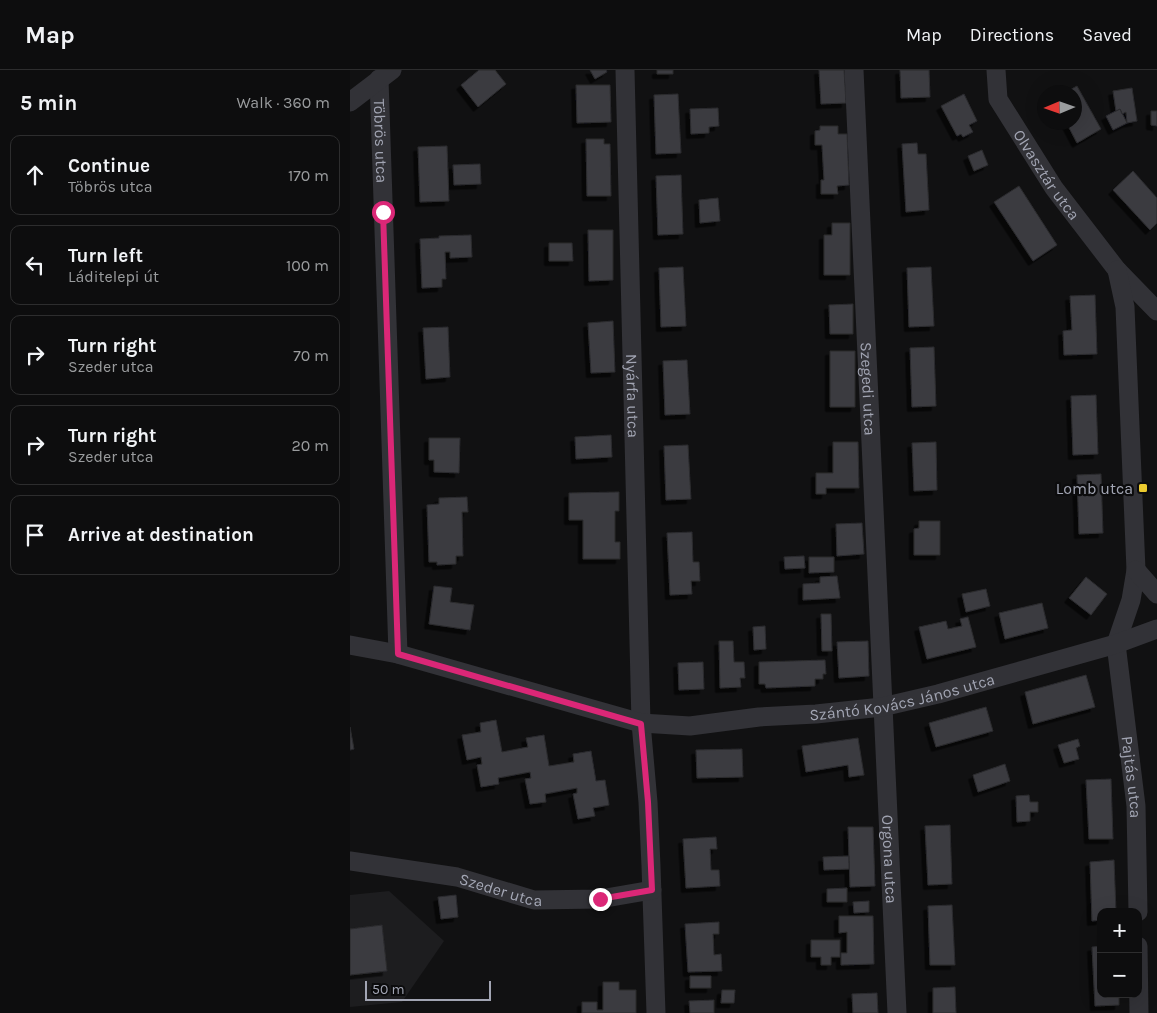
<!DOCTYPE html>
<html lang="en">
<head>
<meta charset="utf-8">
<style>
  body { margin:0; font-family:Karla,sans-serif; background:#161617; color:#f1f3f6 }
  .controls { position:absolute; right:15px; bottom:15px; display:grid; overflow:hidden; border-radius:10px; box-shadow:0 5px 20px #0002 }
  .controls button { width:45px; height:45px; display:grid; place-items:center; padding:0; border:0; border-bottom:1px solid #2d2d2e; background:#0d0d0e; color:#f1f3f6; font:25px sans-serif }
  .compass { position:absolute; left:687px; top:15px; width:45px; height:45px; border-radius:50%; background:#0d0d0e; box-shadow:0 5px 20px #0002; rotate:268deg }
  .scale { position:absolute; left:15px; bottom:12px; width:126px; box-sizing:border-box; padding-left:5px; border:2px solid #a2a5b3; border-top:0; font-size:14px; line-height:18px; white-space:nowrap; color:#a2a5b3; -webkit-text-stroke:4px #0c0c0d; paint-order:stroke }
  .stop { position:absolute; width:15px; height:15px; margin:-11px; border:4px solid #db2777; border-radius:50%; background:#fff }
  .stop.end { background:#db2777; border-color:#fff; box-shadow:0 1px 5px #0008 }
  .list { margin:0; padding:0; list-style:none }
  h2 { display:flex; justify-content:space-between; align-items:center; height:65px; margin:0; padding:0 20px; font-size:21px }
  h2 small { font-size:16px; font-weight:400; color:#9a9c9e }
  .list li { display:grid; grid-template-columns:32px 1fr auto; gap:15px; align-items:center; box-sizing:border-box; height:80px; margin:0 10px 10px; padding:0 10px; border:1px solid #2d2d2e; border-radius:10px }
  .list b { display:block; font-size:19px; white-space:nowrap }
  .list p { margin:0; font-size:16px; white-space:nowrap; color:#9a9c9e }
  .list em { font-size:16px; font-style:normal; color:#9a9c9e }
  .icon { flex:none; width:28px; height:28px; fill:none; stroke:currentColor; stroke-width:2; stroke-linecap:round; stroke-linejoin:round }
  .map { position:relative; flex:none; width:807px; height:943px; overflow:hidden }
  header { display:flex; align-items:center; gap:30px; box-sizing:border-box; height:70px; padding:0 25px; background:#0d0d0e; border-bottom:1px solid #2d2d2e }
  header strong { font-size:24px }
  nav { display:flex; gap:28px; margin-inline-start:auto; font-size:18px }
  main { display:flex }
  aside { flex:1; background:#0d0d0e }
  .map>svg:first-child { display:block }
  .built { fill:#1d1d1f }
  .building { fill:#3b3b3f; stroke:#2b2b2e; filter:url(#shadow) }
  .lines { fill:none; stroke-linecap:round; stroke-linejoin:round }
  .street { stroke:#323237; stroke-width:19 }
  .route { stroke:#db2777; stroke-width:6 }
  .poi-dot { fill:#eccb2f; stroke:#0c0c0d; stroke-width:2 }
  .labels { text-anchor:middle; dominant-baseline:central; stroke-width:4.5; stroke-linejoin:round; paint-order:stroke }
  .street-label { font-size:16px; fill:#a2a5b3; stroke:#0c0c0d }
  .poi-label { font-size:16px; fill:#a2a5b3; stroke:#0c0c0d; text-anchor:end }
</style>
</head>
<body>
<header>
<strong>Map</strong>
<nav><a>Map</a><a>Directions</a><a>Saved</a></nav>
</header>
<main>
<aside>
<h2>5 min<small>Walk · 360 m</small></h2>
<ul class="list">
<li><svg class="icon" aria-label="ahead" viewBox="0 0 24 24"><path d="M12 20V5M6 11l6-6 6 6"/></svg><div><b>Continue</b><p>Töbrös utca</p></div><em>170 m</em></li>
<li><svg class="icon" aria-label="left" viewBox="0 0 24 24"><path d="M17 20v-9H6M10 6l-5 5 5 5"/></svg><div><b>Turn left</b><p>Láditelepi út</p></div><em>100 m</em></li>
<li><svg class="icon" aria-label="right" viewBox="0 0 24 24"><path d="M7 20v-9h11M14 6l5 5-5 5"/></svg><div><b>Turn right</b><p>Szeder utca</p></div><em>70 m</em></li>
<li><svg class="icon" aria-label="right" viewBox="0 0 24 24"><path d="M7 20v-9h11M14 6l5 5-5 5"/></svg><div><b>Turn right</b><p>Szeder utca</p></div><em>20 m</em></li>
<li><svg class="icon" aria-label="arrive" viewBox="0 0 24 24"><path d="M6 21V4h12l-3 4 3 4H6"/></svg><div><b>Arrive at destination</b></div></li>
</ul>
</aside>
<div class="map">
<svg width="807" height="943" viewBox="0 0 807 943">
  <defs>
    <filter id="shadow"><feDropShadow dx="-4.5" dy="4.5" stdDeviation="0" flood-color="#0009"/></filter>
  </defs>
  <rect width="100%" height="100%" fill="#111112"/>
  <path class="built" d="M39,821L94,871L52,932L0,937V825Z"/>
  <path class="building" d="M129,0H145L156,14L128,37L111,15Z
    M240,0H256L257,2L245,9Z
    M307,0H323V4H307Z
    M469,0H494L496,33L471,34Z
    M550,0H579L580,27L551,28Z
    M226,15H260L261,52L227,53Z
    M727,16L751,59L727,73L716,52H724V22H716Z
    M782,18L787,51L777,53L776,42L772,44L770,39L766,41L763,21Z
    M328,24L331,83L306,84L304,25Z
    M614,24L627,51L619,55L623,62L613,67L611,64L607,66L591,36Z
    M368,38L369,56L359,57V63L341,64L340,39Z
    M770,39L777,53L763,60L756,46Z
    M801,41H807V56L801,55Z
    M470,56H488V64H497L499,115L487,116L488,124H471V110H474L472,75H465V61L470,60Z
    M236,69H254V74H260L261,126H237Z
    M567,73L568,84H576L579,140L556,142L552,74Z
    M97,76L99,131L70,132L68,77Z
    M632,80L638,95L624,101L618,86Z
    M130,94L131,114L104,115L103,95Z
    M783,101L807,128V153L800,160L763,120Z
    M331,105L333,164L308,165L306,106Z
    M669,116L707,175L683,191L644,132Z
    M368,128L370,151L350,153L349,130Z
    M482,153H500V205H474V165H482Z
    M238,160H263V210L239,211Z
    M121,165L122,187L100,188V182H95L96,209H92V217L72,218L70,169L89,168V166Z
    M199,173H222L223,191H199Z
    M333,197L336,256L311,257L309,198Z
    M581,197L584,256L559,257L557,198Z
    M745,225L747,284L714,285L713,261L722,260L720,226Z
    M503,234V264H480L479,235Z
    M263,251L265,302L241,303L238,253Z
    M98,257L100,307L76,309L73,258Z
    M584,277L586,336L562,337L560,278Z
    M480,281H505V337H480Z
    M337,290L340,344L315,345L313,291Z
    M746,325L748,384L723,385L721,326Z
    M261,365L262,387L226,389L225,367Z
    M79,368H110L109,403L84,402V390H79Z
    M483,372H508L509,418H476V424H466V403H483Z
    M586,372L587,420L564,421L562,373Z
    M338,375L341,429L316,430L314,376Z
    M751,404L753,463L729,464L727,405Z
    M269,422V441H265V472H270V489H233V450H219V423Z
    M117,427L118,442H112L113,486H106V494L87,495V492H79L77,435L89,434V428Z
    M569,451H590V485H564V459L569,458Z
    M512,453L514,484L487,486L486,454Z
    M342,462L343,492H349L350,511H341L342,524L320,525L317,463Z
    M454,486L455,498L435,499L434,487Z
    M459,487H484V502L459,503Z
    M487,506L490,528L453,530V514L470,513V507Z
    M736,507L757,524L741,545L719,528Z
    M84,516L102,518L100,532L124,535L120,560L79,554Z
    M636,519L640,536L616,542L612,524Z
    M692,533L698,558L655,569L649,543Z
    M471,544H481L482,581H472Z
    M618,547L626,577L577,589L569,557L596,551L598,559L612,556L610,549Z
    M415,556L416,579L404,580L403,557Z
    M369,571H383L384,592H394L395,608H390L391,617L370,618Z
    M518,571L519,606L489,608L487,572Z
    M475,590L476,604H473V609H465V616L416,618L415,614H409V592Z
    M353,592L354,619L329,620L328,593Z
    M736,605L745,637L683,654L675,622Z
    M636,637L643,661L586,677L579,653Z
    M146,650L152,682L178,677L176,668L194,665L199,696L224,692L223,684L241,681L246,711L255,710L259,735L243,738L245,746L228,749L223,724L227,723V718L195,724L196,732L180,734L175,709L181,708L180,702L148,708L149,714L131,717L127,695L132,694L131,687L117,690L112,665L131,662L130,653Z
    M0,657L4,679L0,680Z
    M508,668L514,705L499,707L498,695L456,702L452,676Z
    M728,669L730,676L726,678L729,689L714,693L708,675Z
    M392,679L393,707L347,708L346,680Z
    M655,694L660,711L628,722L623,705Z
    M761,709L763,769H739L736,710Z
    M679,725L680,732H688V742H680V751L667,752L666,726Z
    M600,755L602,814L578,815L575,756Z
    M498,757H523L525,816L500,817Z
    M366,767L367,779H360L361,800H369L370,816L336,818L333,769Z
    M499,786V799L474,800L473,787Z
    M764,790L766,842H751V850L742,851L740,792Z
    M497,818V832H477V819Z
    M106,825L108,847L91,849L88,827Z
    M519,831V842L504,843L503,832Z
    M602,835L605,895H580L578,836Z
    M489,846H523L524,894L491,895V883H497V862L489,863Z
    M369,852V864H363L364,885L371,884L372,901L338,902L335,854Z
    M32,855L37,901L0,905V859Z
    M461,870H490V887H481V895H471V887H461Z
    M751,876V924H769V935L745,936L742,877Z
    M340,906H361V918H340Z
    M253,912H269V920H286V943H232V932H247V940H253Z
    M605,917L606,943H583V918Z
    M372,920H385L384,933H371Z
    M527,923L528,943H503L502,924Z
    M364,930V943H340L339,931Z"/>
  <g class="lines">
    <g class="street">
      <path id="s1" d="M275,0L291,653L298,732L301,796L306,943"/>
      <path id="s2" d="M504,0L547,943"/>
      <path id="s3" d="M646,0L648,29L704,118L767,200L807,241"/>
      <path id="s4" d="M29,9L48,584"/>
      <path d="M0,32L42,0"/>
      <path id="s5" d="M767,200L775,237L786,500L781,530L766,574L786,736L788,842"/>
      <path d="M786,500L807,524"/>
      <path id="s6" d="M0,575L48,584L291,653L340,656L409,647L466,644L532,637L588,624L766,574L807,559"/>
      <path id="s7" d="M0,791L107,807L184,830L250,829L302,820"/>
      <path d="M788,876L789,943"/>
    </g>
  </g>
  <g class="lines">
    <path class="route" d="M33,142L48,584L291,654L298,732L302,820L250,829"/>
  </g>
  <rect class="poi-dot" x="788" y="413" width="10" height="10" rx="2.5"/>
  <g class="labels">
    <g class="street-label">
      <text stroke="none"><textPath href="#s4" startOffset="62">Töbrös utca</textPath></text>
      <text stroke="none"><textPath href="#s3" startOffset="119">Olvasztár utca</textPath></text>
      <text stroke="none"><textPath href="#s2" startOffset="319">Szegedi utca</textPath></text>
      <text stroke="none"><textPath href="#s1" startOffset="326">Nyárfa utca</textPath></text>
      <text stroke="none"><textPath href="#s6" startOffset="565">Szántó Kovács János utca</textPath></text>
      <text stroke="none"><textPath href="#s5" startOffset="512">Pajtás utca</textPath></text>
      <text stroke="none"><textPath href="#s2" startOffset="790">Orgona utca</textPath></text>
      <text stroke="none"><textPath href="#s7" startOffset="154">Szeder utca</textPath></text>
    </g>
    <g class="poi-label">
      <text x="783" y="418">Lomb utca</text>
    </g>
  </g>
</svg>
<div class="controls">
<button>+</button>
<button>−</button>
</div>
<svg class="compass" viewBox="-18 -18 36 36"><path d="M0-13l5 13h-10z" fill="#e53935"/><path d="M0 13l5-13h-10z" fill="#9a9c9e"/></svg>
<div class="scale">50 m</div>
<div class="stop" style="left:33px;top:142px"></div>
<div class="stop end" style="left:250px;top:829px"></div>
</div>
</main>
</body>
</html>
